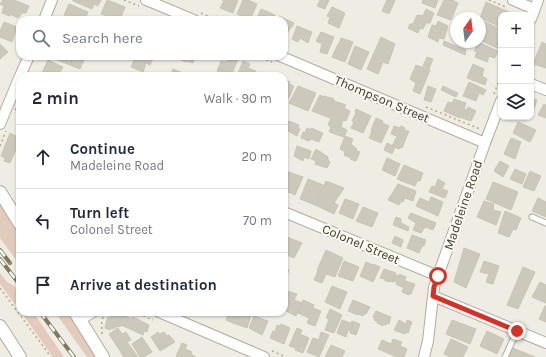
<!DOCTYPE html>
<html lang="en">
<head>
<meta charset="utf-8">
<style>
  body { margin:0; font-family:Karla,sans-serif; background:#f6f6f7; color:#1f2937 }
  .controls { position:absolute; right:12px; top:12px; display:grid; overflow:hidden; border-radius:8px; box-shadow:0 1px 3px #0004 }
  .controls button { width:36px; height:36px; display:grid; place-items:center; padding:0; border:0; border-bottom:1px solid #e0e1e3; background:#fff; color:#1f2937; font:20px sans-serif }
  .compass { position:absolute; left:450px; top:12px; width:36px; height:36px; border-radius:50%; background:#fff; box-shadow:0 1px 3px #0004; rotate:14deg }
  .stop { position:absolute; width:12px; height:12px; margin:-9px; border:3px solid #d93025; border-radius:50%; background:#fff }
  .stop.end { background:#d93025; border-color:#fff; box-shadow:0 1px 4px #0008 }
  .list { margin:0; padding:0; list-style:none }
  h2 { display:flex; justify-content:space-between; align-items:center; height:52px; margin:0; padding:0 16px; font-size:17px }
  h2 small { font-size:13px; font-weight:400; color:#747a83 }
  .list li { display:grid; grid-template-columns:26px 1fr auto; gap:12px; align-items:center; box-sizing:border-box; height:64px; padding:0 16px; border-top:1px solid #e0e1e3 }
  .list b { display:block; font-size:15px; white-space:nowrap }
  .list p { margin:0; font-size:13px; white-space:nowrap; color:#747a83 }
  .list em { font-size:13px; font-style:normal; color:#747a83 }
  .icon { flex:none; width:22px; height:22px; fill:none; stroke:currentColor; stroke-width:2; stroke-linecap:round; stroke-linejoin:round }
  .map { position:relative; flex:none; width:546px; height:357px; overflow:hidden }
  .search { position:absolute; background:#fff; box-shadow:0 1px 3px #0004; left:16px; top:16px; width:272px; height:44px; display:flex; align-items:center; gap:10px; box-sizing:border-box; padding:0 14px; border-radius:12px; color:#747a83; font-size:15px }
  .panel { position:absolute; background:#fff; box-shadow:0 1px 3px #0004; left:16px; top:72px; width:272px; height:244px; border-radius:12px }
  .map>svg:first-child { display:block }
  .green { fill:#e2cabc }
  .building { fill:#cdc8bc; stroke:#cac4b6 }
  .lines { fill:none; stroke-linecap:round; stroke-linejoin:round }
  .service-casing { stroke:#b1ad9e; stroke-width:7 }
  .minor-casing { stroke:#b1ad9e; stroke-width:12 }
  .tertiary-casing { stroke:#b1ad9e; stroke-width:14 }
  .path { stroke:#b6ab82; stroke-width:1.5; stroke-dasharray:2 3; stroke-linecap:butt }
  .service { stroke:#fff; stroke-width:5 }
  .minor { stroke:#fff; stroke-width:10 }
  .tertiary { stroke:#fff; stroke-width:12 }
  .rail-casing { stroke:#7e795c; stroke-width:4 }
  .rail { stroke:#fbf9f6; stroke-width:2.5; stroke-dasharray:8; stroke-linecap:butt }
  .route { stroke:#d93025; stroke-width:5 }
  .labels { text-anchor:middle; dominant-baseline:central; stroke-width:4; stroke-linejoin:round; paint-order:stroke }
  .street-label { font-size:13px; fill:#433e21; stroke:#fbf9f6 }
</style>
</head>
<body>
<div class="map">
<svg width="546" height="357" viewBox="0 0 546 357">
  <rect width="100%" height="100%" fill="#efece4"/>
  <path class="green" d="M0,202L20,234V265L0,238Z
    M0,273L7,282L14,286L20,294V311L0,284Z
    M21,312H33L64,357H53Z
    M55,312H69L97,357H87Z"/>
  <path class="building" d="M3,0H14L29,6L26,13H22L18,18L10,14V16L2,13L4,6L0,4Z
    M73,0H101L98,6L94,4L92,9L73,1Z
    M107,0L125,7L121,17L118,15L117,19L101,14Z
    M222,0H238L233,13L220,8L224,1Z
    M243,0H248L257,4L250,20L237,14Z
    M320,0H329L325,9L317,6Z
    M387,0H395L389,14L382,11Z
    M423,0H438L435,8L422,3Z
    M444,0H452L458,3L451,20L437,15Z
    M486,2L511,13L510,15H501V27L480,18Z
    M69,4L88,12L85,20H75L64,15Z
    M332,7L345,13L339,28L328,23L330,17L327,16Z
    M261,9L275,15L273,20H256Z
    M426,9L434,13L430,23H426L423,29L420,28L418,33L408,28L410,24H413L417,15L423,16Z
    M279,16L294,23L292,27H291L288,32L284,30V20H278Z
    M480,20L501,29V44L499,49L480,40Z
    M438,21L448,26L444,39L439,38L438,42L428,37L432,25L436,26Z
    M4,22L17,27L12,42L0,37V31Z
    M297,26L312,32L308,43L300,38L298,42L292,39Z
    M321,32L334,37L327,54L320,52L322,44L316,41Z
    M381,37L395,44L388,64L383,62L378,74L367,69Z
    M341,38L353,42L345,62L332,57L338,44H339Z
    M444,41L466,50L465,55L443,45Z
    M478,42L498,51L495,58L489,56L487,62L475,57L477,52L474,51Z
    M542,42L546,44V68L533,64Z
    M0,44L8,52L0,59Z
    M355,46L369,52L361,70L348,64Z
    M51,56H79L85,58L80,69L50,57Z
    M136,56H154L150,65L146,63L143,72L131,67Z
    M178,56H195L193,63L186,61L185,62L177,58Z
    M229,56H232L238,59L231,76L227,74L226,76L217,71L221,61L226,62Z
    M427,57L433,59L429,69L423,66Z
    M48,60L63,67L58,76H48L42,73Z
    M243,61L250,64L248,68L256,71L254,76H237Z
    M473,64L484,69L482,76L487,79L485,85L467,78Z
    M416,65L430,70L420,94L413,91L416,83L410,79Z
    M173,69L190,76H170Z
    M284,79L290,82L289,84L294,86L289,98L284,96V98Z
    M469,82L486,90L483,95L479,93L476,101L463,96Z
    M298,86L316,93L308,111L289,103Z
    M428,86L436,89L431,102L424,100Z
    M443,86L458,93L456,97L441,90Z
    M320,95L324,97V96L330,98V97L334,99L333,100L337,102L330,118L312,111Z
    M531,98L537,100L531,116Z
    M454,99L466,103L464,109L467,110L468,107L476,111L471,121L460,117V118L444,111L448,102L452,103Z
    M338,102L346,105L344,108L350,111L346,121L343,120L341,127L347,130L344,137L329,132L331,127L328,125Z
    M544,104L546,105V118L538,115Z
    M356,109L371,116L363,133L351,128L354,122L352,121L356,113L355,112Z
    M376,118L383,121L382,123L389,126L381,143L369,138L372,131L371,130Z
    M289,121L299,125L298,128L300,129L297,136L286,130L288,126L286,125Z
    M518,122L536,130L530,142L513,133Z
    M394,126L400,128L401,126L405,128L404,130L409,131L402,148L400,147L399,149L392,146L397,136L391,134Z
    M307,128L311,130V128L323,133L319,142L311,139L309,141L301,138L303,132L305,133Z
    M10,133L20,138V147H17L10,163L4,161L5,158L1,156Z
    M345,136L353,139L351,144L357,149L356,151L360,152L356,161L350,159L351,158L344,155L345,152L340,149Z
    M511,138L521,142L515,159L504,154Z
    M387,143L395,147L392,154L384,150Z
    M297,146L311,151L309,159L304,157L303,161L294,156Z
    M316,149L328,157V160L330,162L327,168L315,164L316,161L311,159Z
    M387,158L400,164L395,176L382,170Z
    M500,161L509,166L503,177L494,171Z
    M404,165L423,173L420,181H417L415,186L397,179Z
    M515,169L526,174L522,184L510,179Z
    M286,171L303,177L295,195L284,190V174Z
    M530,171L541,176L534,191L523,187Z
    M308,179L323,185L315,205L300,199Z
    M438,179L445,183L442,189L448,191L445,198L429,192L432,186L435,187Z
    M326,181L344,188L334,203L338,205L334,214L315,205Z
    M493,182L518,192L511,210L486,199Z
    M398,184L416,191L413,201L405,198L403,202L401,201L399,205L388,200Z
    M431,197L443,202L438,216L416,206L420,198L429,202Z
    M538,198L546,202V217L532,211Z
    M345,199L359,204L353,219L339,213Z
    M484,201L494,204L493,210L501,212L496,225L477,217Z
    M363,207L378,213L372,227L356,221Z
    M505,211L521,218L516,230L513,229L509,237L498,233Z
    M411,213L436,223L433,230L425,227L421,233L413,230L416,223L408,218Z
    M396,217L401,219V223L409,227L408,231L393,225Z
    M412,235L426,240L424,246H422L419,253L407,248Z
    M395,236L403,240L401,247L392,243Z
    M287,237L302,243L294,258L284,254V245Z
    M464,248L480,254L466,288L454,282Z
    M326,250L343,258L335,277L326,274L322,283L314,280L318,271L317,270Z
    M344,261L359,267L353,281L338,276Z
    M484,261L499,266L493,284L486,282L489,274L480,272Z
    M366,262L373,265V264L380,267L373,282L360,276Z
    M284,265L287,266L286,269L289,270L284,282Z
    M523,267L535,272L518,309L507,305Z
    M384,269L396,273L393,282L390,281L389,282L384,280L385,279L380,278Z
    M399,274L406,277L402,287L396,284L397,282L393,281L396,275L399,276Z
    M405,281L415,284L411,294V293L409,295L402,292L404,287H402Z
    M540,282L546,285V303L532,297Z
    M332,286L347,292L340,309L325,302Z
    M285,290L297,294L294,300L302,303L296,316L284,310V302L285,299H284V293Z
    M303,300L314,305L313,308L321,311L315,326L307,323L309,318L298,313Z
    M353,300L370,307L366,314H364L363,316L358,314V315L348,311Z
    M545,306H546V322L539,319Z
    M330,309L342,315L334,333L325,330L329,319L326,318Z
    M376,311L391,317L389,324L387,323L386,325L383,324V326L377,323V321L374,320L375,318L373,317Z
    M229,312H240L235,324L226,320Z
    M240,312H252L247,328L236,324Z
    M117,313L132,319L133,317L149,325L147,332L144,331L143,335L121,325L120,327L117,326V327H115L114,329L112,328L110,330L105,328L106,324V323L108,317L110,318L111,315H112L113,314L117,315Z
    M254,316L268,321L262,335L249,328Z
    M342,320L353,324L350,331L348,330L346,337L337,333Z
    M399,320L406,324L407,320L412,322L408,333L406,332L405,334L394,330Z
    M452,320L476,329L470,344L446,334Z
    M352,321L360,324L356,335L350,333L353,324L351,323Z
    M281,324L290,328L284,344L270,338L273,331L275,332L277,325L280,326Z
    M118,328L122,334L126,332L131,340L127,342L138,357H124L109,334Z
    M297,328L302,330L300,334L309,338L303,353L295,350L296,348L289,346Z
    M487,331L504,339L497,354L480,346Z
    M158,332L160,334L164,332L167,336L169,335L175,342L160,351L151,337Z
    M321,332L329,335L319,357L307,352L313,338L319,340Z
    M142,337L152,352L144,357H140L132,344Z
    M393,339L402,342L400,346L407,349L404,357H397L378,349L382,340L391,344Z
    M451,339L468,347L463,357H450L444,354Z
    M182,343L187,345L185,349L192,352L191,354L196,357H176L177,356H176Z
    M331,345L345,351L342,357H325Z
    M513,348L535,357H509Z"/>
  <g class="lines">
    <defs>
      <path id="service" d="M532,217L546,223
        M505,357L517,331"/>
      <path id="minor" d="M146,0L194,20
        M513,0L534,9
        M531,19L538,0
        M44,20L52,0
        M280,56L485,143
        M20,76L29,56
        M531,84L546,90
        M0,124L20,76
        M284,212L438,276
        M433,296L546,343
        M159,312L264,357
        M80,320L93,312
        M424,357L428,341L434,287L485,143L501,101"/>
      <path id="tertiary" d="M0,192L20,224
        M75,312L103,357
        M0,326L20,357"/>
    </defs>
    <use href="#service" class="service-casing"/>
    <use href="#minor" class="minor-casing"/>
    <use href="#tertiary" class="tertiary-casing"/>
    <path class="path" d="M124,0L139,6
      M489,0L506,7
      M201,13L218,20
      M257,56L272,62
      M494,94L501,75
      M426,107L480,129
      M15,109L20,111
      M0,146L6,131
      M0,288L51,357
      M134,312L153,320
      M102,334C102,325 100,319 107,312
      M272,351L286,357"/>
    <use href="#service" class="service"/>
    <use href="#minor" class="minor"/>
    <use href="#tertiary" class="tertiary"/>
    <defs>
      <path id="rail" d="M0,250L10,263
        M0,259L20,285
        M40,312L74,357"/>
    </defs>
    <use href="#rail" class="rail-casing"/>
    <use href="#rail" class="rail"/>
  </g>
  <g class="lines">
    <path class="route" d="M438,276L434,287L433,296L517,331"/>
  </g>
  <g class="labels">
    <g class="street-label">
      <text transform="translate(382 99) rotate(23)">Thompson Street</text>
      <text transform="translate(463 205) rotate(-71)">Madeleine Road</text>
      <text transform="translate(361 244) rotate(23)">Colonel Street</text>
    </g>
  </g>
</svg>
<div class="controls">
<button>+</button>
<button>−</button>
<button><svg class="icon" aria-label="layers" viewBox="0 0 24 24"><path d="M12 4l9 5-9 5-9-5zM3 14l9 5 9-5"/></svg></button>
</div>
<svg class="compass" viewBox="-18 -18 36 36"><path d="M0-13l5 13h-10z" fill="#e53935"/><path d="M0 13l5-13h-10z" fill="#747a83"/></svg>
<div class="stop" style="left:438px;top:276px"></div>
<div class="stop end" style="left:517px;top:331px"></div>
<div class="search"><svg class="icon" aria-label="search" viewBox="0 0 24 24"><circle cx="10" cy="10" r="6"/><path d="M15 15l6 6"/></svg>Search here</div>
<section class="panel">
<h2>2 min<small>Walk · 90 m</small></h2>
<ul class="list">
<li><svg class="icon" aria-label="ahead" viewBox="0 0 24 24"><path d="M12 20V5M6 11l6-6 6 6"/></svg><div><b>Continue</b><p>Madeleine Road</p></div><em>20 m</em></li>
<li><svg class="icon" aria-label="left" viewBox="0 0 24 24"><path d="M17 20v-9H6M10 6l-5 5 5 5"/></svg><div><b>Turn left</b><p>Colonel Street</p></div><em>70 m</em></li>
<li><svg class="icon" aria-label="arrive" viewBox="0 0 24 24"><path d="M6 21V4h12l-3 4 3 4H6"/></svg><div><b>Arrive at destination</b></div></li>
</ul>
</section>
</div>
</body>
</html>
